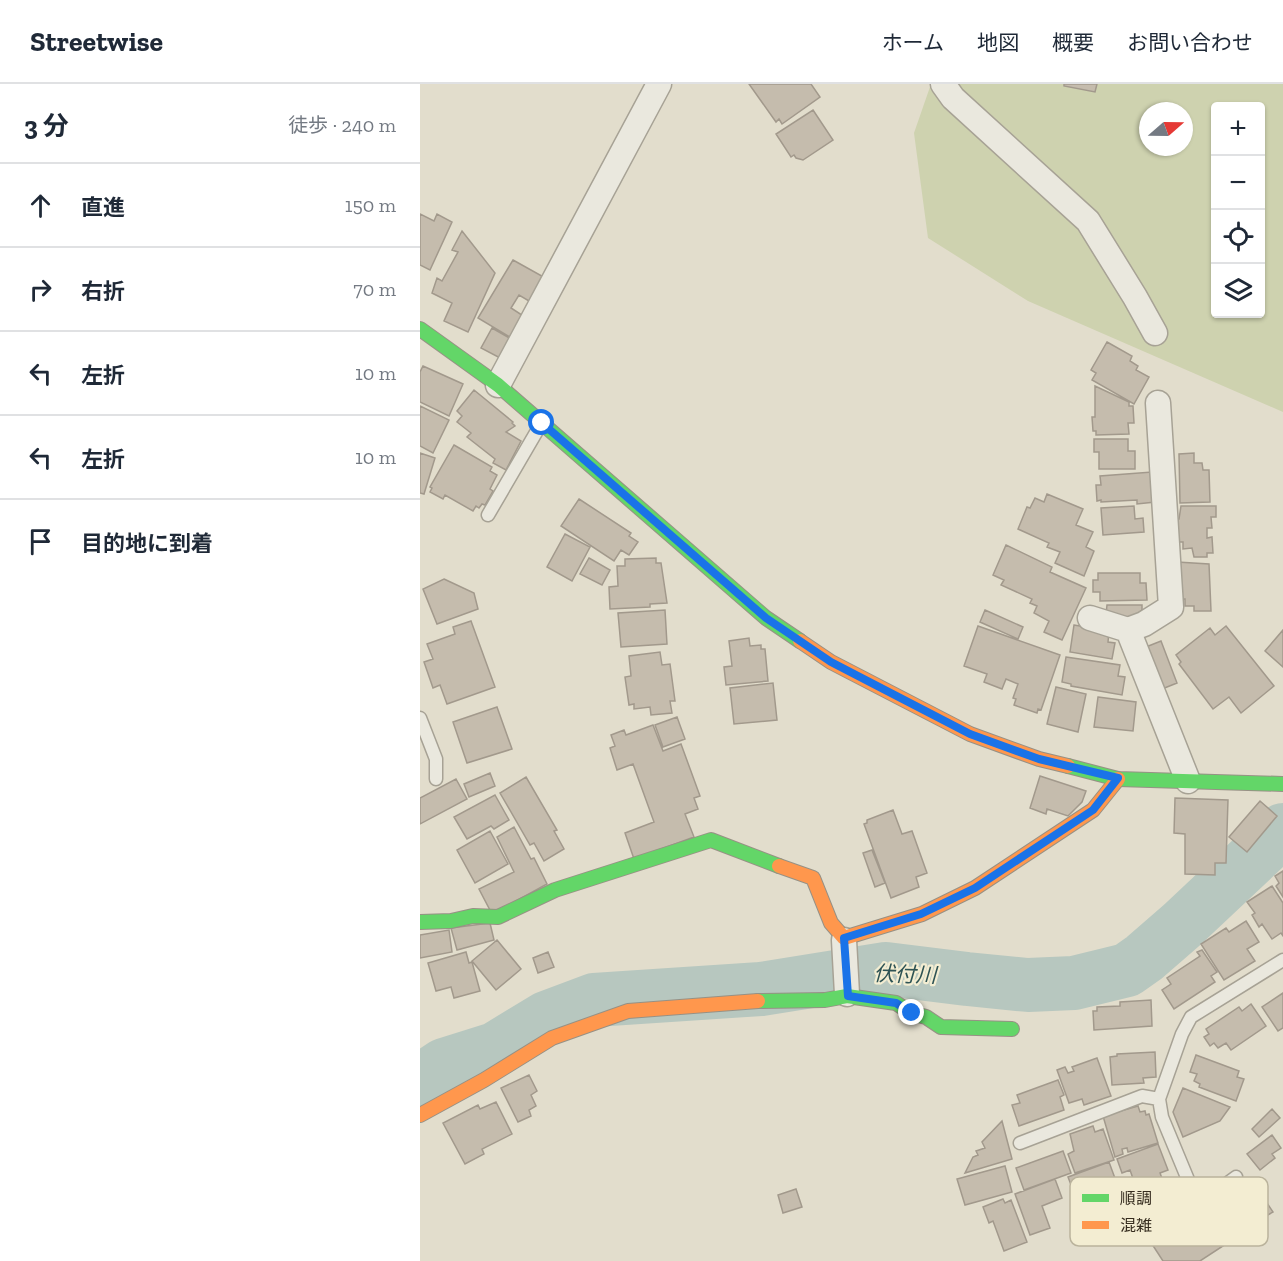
<!DOCTYPE html>
<html lang="ja">
<head>
<meta charset="utf-8">
<style>
  body { margin:0; font-family:"Zilla Slab","Noto Sans JP",serif; background:#f6f6f7; color:#1f2937 }
  .controls { position:absolute; right:18px; top:18px; display:grid; overflow:hidden; border-radius:6px; box-shadow:0 2px 4px #0004 }
  .controls button { width:54px; height:54px; display:grid; place-items:center; padding:0; border:0; border-bottom:2px solid #e0e1e3; background:#fff; color:#1f2937; font:30px sans-serif }
  .compass { position:absolute; left:719px; top:18px; width:54px; height:54px; border-radius:50%; background:#fff; box-shadow:0 2px 4px #0004; rotate:70deg }
  .stop { position:absolute; width:18px; height:18px; margin:-14px; border:4px solid #1a73e8; border-radius:50%; background:#fff }
  .stop.end { background:#1a73e8; border-color:#fff; box-shadow:0 2px 6px #0008 }
  .list { margin:0; padding:0; list-style:none }
  h2 { display:flex; justify-content:space-between; align-items:center; height:78px; margin:0; padding:0 24px; font-size:26px }
  h2 small { font-size:20px; font-weight:400; color:#747a83 }
  .list li { display:grid; grid-template-columns:39px 1fr auto; gap:18px; align-items:center; box-sizing:border-box; height:84px; padding:0 24px; border-top:2px solid #e0e1e3 }
  .list b { display:block; font-size:22px; white-space:nowrap }
  .list em { font-size:20px; font-style:normal; color:#747a83 }
  .icon { flex:none; width:33px; height:33px; fill:none; stroke:currentColor; stroke-width:2; stroke-linecap:round; stroke-linejoin:round }
  .map { position:relative; flex:none; width:863px; height:1177px; overflow:hidden }
  header { display:flex; align-items:center; gap:36px; box-sizing:border-box; height:84px; padding:0 30px; background:#fff; border-bottom:2px solid #e0e1e3 }
  header strong { font-size:28px }
  nav { display:flex; gap:33px; margin-inline-start:auto; font-size:21px }
  main { display:flex }
  aside { flex:1; background:#fff }
  .map>svg:first-child { display:block }
  .green { fill:#ced2af; fill-rule:evenodd }
  .lines { fill:none; stroke-linecap:round; stroke-linejoin:round }
  .river { stroke:#b7c7bf; stroke-width:54 }
  .building { fill:#c5bcad; stroke:#a2998c; stroke-width:1.5 }
  .lane-casing { stroke:#a7a295; stroke-width:15 }
  .street-casing { stroke:#a7a295; stroke-width:27 }
  .fast-casing { stroke:#979185; stroke-width:16 }
  .slow-casing { stroke:#979185; stroke-width:16 }
  .lane { stroke:#eae8de; stroke-width:12 }
  .street { stroke:#eae8de; stroke-width:24 }
  .fast { stroke:#63d668; stroke-width:14 }
  .slow { stroke:#ff974d; stroke-width:14 }
  .route { stroke:#1a73e8; stroke-width:8 }
  .labels { text-anchor:middle; dominant-baseline:central; stroke-width:4.5; stroke-linejoin:round; paint-order:stroke }
  .water-label { font-size:21px; font-style:italic; fill:#2e5354; stroke:#f3edd2 }
  .key { fill:#f3edd2; stroke:#bab39c; stroke-width:1.5 }
  .key-label { font-size:16px; fill:#352c1e }
</style>
</head>
<body>
<header>
<strong>Streetwise</strong>
<nav><a>ホーム</a><a>地図</a><a>概要</a><a>お問い合わせ</a></nav>
</header>
<main>
<aside>
<h2>3 分<small>徒歩 · 240 m</small></h2>
<ul class="list">
<li><svg class="icon" aria-label="ahead" viewBox="0 0 24 24"><path d="M12 20V5M6 11l6-6 6 6"/></svg><div><b>直進</b></div><em>150 m</em></li>
<li><svg class="icon" aria-label="right" viewBox="0 0 24 24"><path d="M7 20v-9h11M14 6l5 5-5 5"/></svg><div><b>右折</b></div><em>70 m</em></li>
<li><svg class="icon" aria-label="left" viewBox="0 0 24 24"><path d="M17 20v-9H6M10 6l-5 5 5 5"/></svg><div><b>左折</b></div><em>10 m</em></li>
<li><svg class="icon" aria-label="left" viewBox="0 0 24 24"><path d="M17 20v-9H6M10 6l-5 5 5 5"/></svg><div><b>左折</b></div><em>10 m</em></li>
<li><svg class="icon" aria-label="arrive" viewBox="0 0 24 24"><path d="M6 21V4h12l-3 4 3 4H6"/></svg><div><b>目的地に到着</b></div></li>
</ul>
</aside>
<div class="map">
<svg width="863" height="1177" viewBox="0 0 863 1177">
  <rect width="100%" height="100%" fill="#e2ddcc"/>
  <path class="green" d="M511,0H863V328L608,217L508,154L494,49ZM796,22H840V230H796ZM728,27H764V63H728Z"/>
  <g class="lines">
    <path class="river" d="M0,997L24,981L75,965L126,934L174,916L341,905L466,885L547,895L608,901L654,899L707,886L724,874L762,841L863,746"/>
  </g>
  <path class="building" d="M329,0H391L400,13L362,40L359,35L356,38Z
    M644,0H677L675,8L644,2Z
    M393,26L413,56L383,76L376,74L374,71L371,73L356,50Z
    M0,130L14,137L17,130L32,138L10,186L0,181Z
    M42,147L75,189L48,248L24,237L32,219L12,209L17,194L22,197L38,168L32,166Z
    M93,176L129,196L114,220L99,211L91,224L108,235L95,256L58,234Z
    M72,244L93,256L82,275L61,264Z
    M687,258L712,272L710,277L718,282L716,286L729,293L714,320L672,296L676,289L671,286Z
    M3,282L43,300L29,332L0,318V288Z
    M675,302L709,318V322H713L714,339H708L709,350L676,351V347H673L672,333H675Z
    M54,306L93,338L92,339L95,342L86,348L101,357L86,386L73,379L75,375L47,353L51,349L37,338L42,332L37,327Z
    M0,322L29,336L13,369L0,362Z
    M674,355H708V367H715V385H679V368H674Z
    M34,361L72,383L70,387L77,391L70,405L73,407L65,421L62,420L59,424L56,422L53,427L25,411L23,415L10,408L12,404L10,403Z
    M0,369L15,374L4,410L0,409Z
    M774,369V379H782L783,386H789L790,418L760,419L759,370Z
    M732,388L735,418L717,420V416L681,418V416L677,417L676,401H681L680,392Z
    M627,410L663,425L656,441L673,448L666,463L674,467L664,492L635,479L640,468L627,463L629,459L598,445L607,423L610,424L615,414L624,418Z
    M159,415L211,449L209,452L218,458L209,471L201,466L194,477L141,442Z
    M714,422L715,435L723,434L724,448L683,451L681,424Z
    M761,422H796V433H791L792,444H787V454L792,453L793,469H787V473H774L772,464L763,465V458H757L755,435H759Z
    M145,450L170,463L152,497L127,483Z
    M586,461L632,483L630,488L666,504L642,556L624,548L629,537L614,529L617,522L610,519L612,515L581,501L584,496L573,491Z
    M169,474L190,486L182,501L160,490Z
    M236,474V479H241L247,519L230,520V523L190,525L189,503L198,502L197,482H205V475Z
    M757,478L789,480L791,527H774V522H765V515H758Z
    M678,489H720V499H726L727,516L680,517V508H673V496H678Z
    M24,495L54,509L58,525L17,540L3,505Z
    M687,521H722V526L711,534L686,530Z
    M245,526L247,560L201,563L198,529Z
    M565,526L603,543L598,555L560,538Z
    M51,537L75,603L27,620L20,601L13,604L4,578L13,575L7,560L35,550L33,543Z
    M654,541L689,547L688,558L695,559L692,575L650,568Z
    M558,542L640,571L621,626L618,625L617,629L594,621L596,615L593,614L598,600L586,595L582,605L564,598L567,590L544,582Z
    M806,542L854,602L821,629L809,613L793,625L759,580L761,578L756,571L790,544L795,551Z
    M863,546V583L845,567Z
    M329,554L330,562L341,561V565H345L348,597L306,601L304,583L312,582L309,557Z
    M741,557L757,599L742,605L726,563Z
    M240,568L242,581L250,580L255,617H250L252,629L231,631L230,623L214,625V620L209,621L205,593L211,592L209,572Z
    M646,573L700,581L698,592L705,593L702,611L651,602V600L642,598Z
    M353,599L357,636L314,640L310,604Z
    M636,603L666,610L658,648L627,640Z
    M678,613L716,618L713,647L674,643Z
    M77,623L92,665L47,679L33,638Z
    M257,633L265,655L243,663L235,641Z
    M233,641L243,667L261,660L280,712L274,714L278,725L265,730L274,753L214,775L205,749L234,738L213,680L197,686L190,664L195,662L191,651L204,646L206,651Z
    M70,689L75,702L49,713L44,700Z
    M620,692L666,707L662,718L648,732L627,725L626,730L610,724Z
    M106,693L137,746L134,747L144,765L124,777L114,759L110,761L80,709Z
    M36,695L47,715L0,740V714Z
    M75,711L89,736L74,745L71,742L47,755L34,733Z
    M755,714L808,716L806,779H795V791L765,790V750L754,749Z
    M840,717L857,732L827,768L809,753Z
    M473,726L482,750L492,747L507,789L496,793L499,803L471,814L444,740L447,739V736Z
    M94,743L111,775L114,774L127,800L72,830L59,805L94,788L77,753Z
    M70,747L88,780L55,799L37,766Z
    M452,766L465,799L455,803L443,769Z
    M863,787V813L856,802L859,799L855,792Z
    M852,802L863,819V852L861,849L852,855L842,840L839,843L832,831L835,829L827,818Z
    M826,837L839,858L827,865L835,877L804,896L781,860L806,844L809,848Z
    M70,839L74,856L37,866L31,844Z
    M29,846L32,868L0,874V851Z
    M77,856L101,885L76,906L52,877Z
    M782,866L797,888L791,892L795,898L754,925L742,906L751,900L747,894L780,872L777,868Z
    M46,868L49,879L52,878L60,907L34,914L31,903L16,907L8,879Z
    M128,868L134,883L118,889L113,874Z
    M863,909V944L858,947L842,923Z
    M731,916L732,942L674,946L673,927H677V923L700,922V918Z
    M831,920L846,942L811,966L806,959L798,964L794,959L790,962L784,953L789,950L786,945L819,923L822,927Z
    M735,968L736,993L723,994L724,999L692,1001L690,973L697,972V970Z
    M776,971L819,987L817,993L824,995L816,1017L779,1003L780,1000L774,997L777,990L770,988Z
    M677,974L691,1012L664,1021L662,1015L649,1019L637,986L645,983L648,989L654,987L652,983Z
    M109,991L117,1007L111,1011L116,1022L109,1026L111,1032L98,1038L81,1004Z
    M638,996L644,1011L640,1013L644,1026L599,1042L592,1021L600,1019L597,1011Z
    M763,1004L810,1023L800,1037L763,1053L753,1028Z
    M76,1018L92,1050L62,1065L64,1070L45,1080L23,1039L58,1021L60,1025Z
    M718,1022L720,1028L725,1027L726,1031L729,1030L738,1059L708,1068L707,1064L702,1065L703,1070L695,1073L683,1032Z
    M852,1025L860,1034L839,1053L832,1045Z
    M582,1037L592,1075L545,1089L553,1073L558,1071L556,1067L565,1064L562,1058Z
    M673,1042L675,1048L683,1045L694,1076L655,1089L648,1070L654,1067L650,1050Z
    M852,1051L861,1064L852,1070L855,1074L840,1086L827,1070Z
    M738,1060L748,1086L740,1089L743,1097L717,1106L710,1086L702,1089L697,1075Z
    M643,1067L651,1089L604,1106L596,1084Z
    M689,1078L696,1097L683,1102L688,1117L661,1127L648,1093Z
    M585,1082L592,1108L545,1121L537,1095Z
    M635,1095L642,1114L622,1122L630,1144L610,1151L595,1110Z
    M376,1105L382,1123L363,1129L358,1111Z
    M809,1112L829,1145L780,1177H743L728,1154L765,1130L770,1137Z
    M583,1115L585,1119L591,1116L607,1158L584,1167L573,1137L569,1139L563,1123Z
    M845,1116L853,1128L834,1139L827,1127Z"/>
  <g class="lines">
    <defs>
      <path id="lane" d="M68,431L121,340
        M0,634L16,675V695
        M600,1059L722,1012L739,1015
        M816,1093L783,1117L776,1115L742,1033L739,1015L762,950L771,933L863,876"/>
      <path id="street" d="M523,0L533,14L668,137L715,213L735,249
        M78,301L239,0
        M738,319L751,523L724,540L708,546L768,697
        M670,534L708,546
        M424,856L427,910"/>
      <path id="fast" d="M0,245L78,301L346,534L380,557
        M648,682L698,695L863,700
        M0,838L31,837L53,832L78,833L135,806L291,756L359,782
        M338,917L405,916L427,912L476,919L491,929L506,933L521,943L592,945"/>
      <path id="slow" d="M380,557L411,578L550,650L619,675L648,682
        M359,782L393,794L411,839L424,854L502,830L555,804L673,726L698,695
        M0,1031L64,996L132,954L208,927L338,917"/>
    </defs>
    <use href="#lane" class="lane-casing"/>
    <use href="#street" class="street-casing"/>
    <use href="#fast" class="fast-casing"/>
    <use href="#slow" class="slow-casing"/>
    <use href="#lane" class="lane"/>
    <use href="#street" class="street"/>
    <use href="#fast" class="fast"/>
    <use href="#slow" class="slow"/>
  </g>
  <g class="lines">
    <path class="route" d="M122,339L346,534L411,578L550,650L619,675L698,694L673,726L555,804L501,830L424,854L428,912L476,919L492,929"/>
  </g>
  <g class="labels">
    <g class="water-label">
      <text transform="translate(485 890) rotate(2)">伏付川</text>
    </g>
  </g>
  <rect x="650" y="1093" width="198" height="69" rx="9" class="key"/>
  <rect x="662" y="1110" width="27" height="8" fill="#63d668"/>
  <rect x="662" y="1137" width="27" height="8" fill="#ff974d"/>
  <g class="key-label">
    <text x="700" y="1120">順調</text>
    <text x="700" y="1147">混雑</text>
  </g>
</svg>
<div class="controls">
<button>+</button>
<button>−</button>
<button><svg class="icon" aria-label="locate" viewBox="0 0 24 24"><circle cx="12" cy="12" r="6"/><path d="M12 2v4M12 18v4M2 12h4M18 12h4"/></svg></button>
<button><svg class="icon" aria-label="layers" viewBox="0 0 24 24"><path d="M12 4l9 5-9 5-9-5zM3 14l9 5 9-5"/></svg></button>
</div>
<svg class="compass" viewBox="-18 -18 36 36"><path d="M0-13l5 13h-10z" fill="#e53935"/><path d="M0 13l5-13h-10z" fill="#747a83"/></svg>
<div class="stop" style="left:122px;top:339px"></div>
<div class="stop end" style="left:492px;top:929px"></div>
</div>
</main>
</body>
</html>
